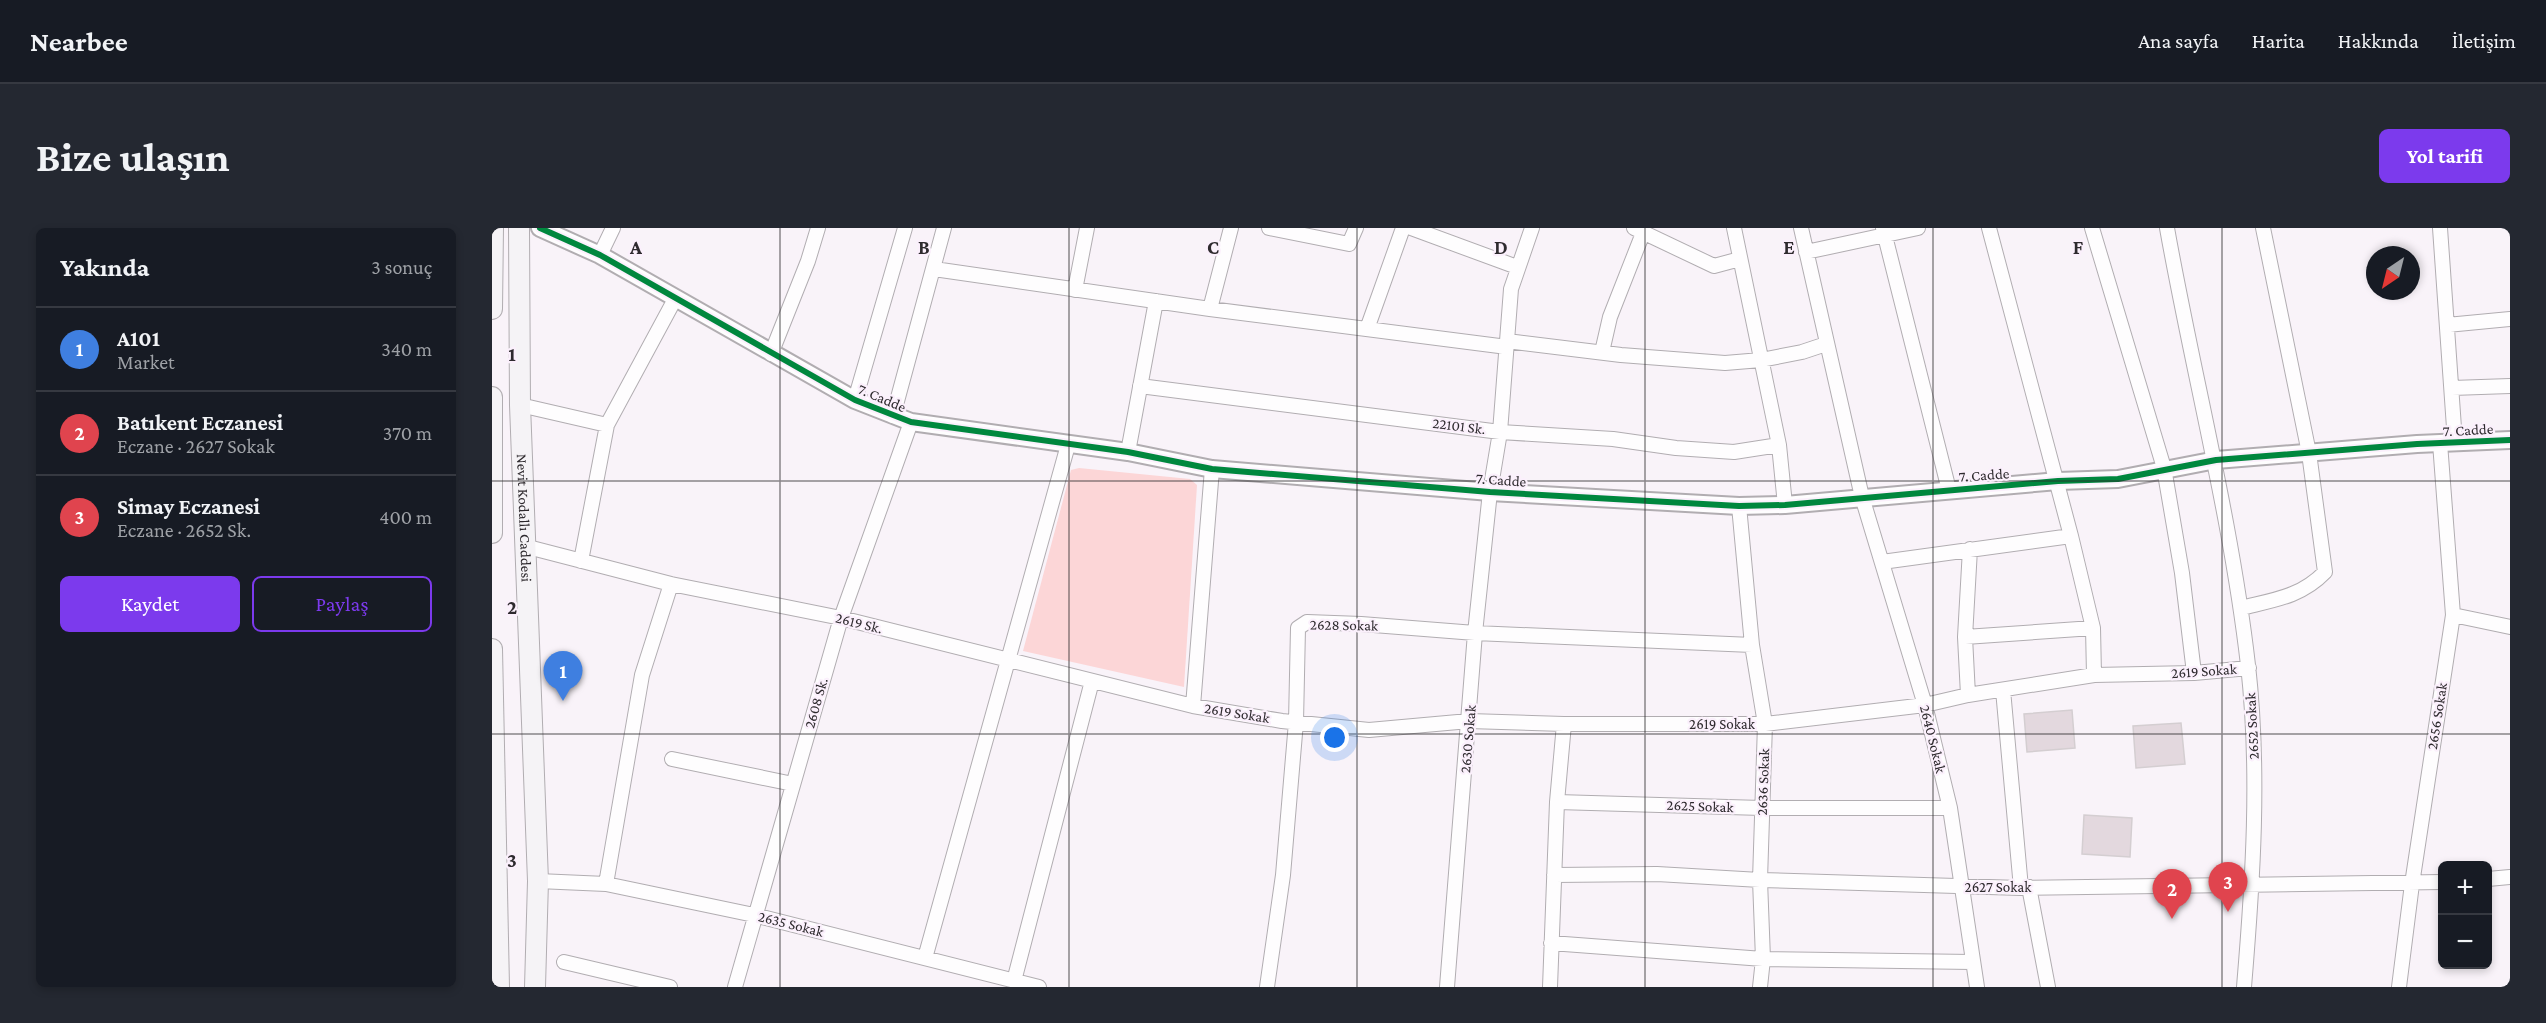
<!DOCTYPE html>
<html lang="tr">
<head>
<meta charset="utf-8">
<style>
  body { margin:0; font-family:"Crimson Pro",serif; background:#242831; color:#f1f3f6 }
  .controls { position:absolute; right:18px; bottom:18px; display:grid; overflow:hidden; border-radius:9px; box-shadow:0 3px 9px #0003 }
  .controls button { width:54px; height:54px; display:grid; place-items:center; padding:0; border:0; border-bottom:2px solid #363941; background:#171b24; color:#f1f3f6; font:30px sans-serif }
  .compass { position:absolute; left:1874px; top:18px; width:54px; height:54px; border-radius:50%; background:#171b24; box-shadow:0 3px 9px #0003; rotate:215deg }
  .you { position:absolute; left:843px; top:510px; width:21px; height:21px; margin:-15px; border:4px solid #fff; border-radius:50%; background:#1a73e8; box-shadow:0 0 0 9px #1a73e833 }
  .badge { display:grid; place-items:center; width:39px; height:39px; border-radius:50%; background:#7c3aed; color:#fff; font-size:20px; font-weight:700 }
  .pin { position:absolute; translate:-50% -50px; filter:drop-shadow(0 2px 3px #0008) }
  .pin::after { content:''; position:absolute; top:32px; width:21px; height:18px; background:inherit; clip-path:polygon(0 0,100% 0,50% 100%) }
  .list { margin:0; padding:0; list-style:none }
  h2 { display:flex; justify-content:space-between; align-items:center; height:78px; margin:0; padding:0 24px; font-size:26px }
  h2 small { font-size:20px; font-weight:400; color:#9ea1a6 }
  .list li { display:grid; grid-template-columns:39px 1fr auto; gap:18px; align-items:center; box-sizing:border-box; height:84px; padding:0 24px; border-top:2px solid #363941 }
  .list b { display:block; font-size:22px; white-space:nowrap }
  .list p { margin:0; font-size:20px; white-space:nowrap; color:#9ea1a6 }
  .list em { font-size:20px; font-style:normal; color:#9ea1a6 }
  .actions { display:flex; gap:12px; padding:18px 24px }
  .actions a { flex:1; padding:14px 0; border:2px solid #7c3aed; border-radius:9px; text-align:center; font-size:21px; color:#7c3aed }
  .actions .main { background:#7c3aed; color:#fff }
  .map { position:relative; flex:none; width:2018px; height:759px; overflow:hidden; border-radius:9px }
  header { display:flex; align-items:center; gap:36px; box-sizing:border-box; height:84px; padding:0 30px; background:#171b24; border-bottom:2px solid #363941 }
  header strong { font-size:28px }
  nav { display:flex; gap:33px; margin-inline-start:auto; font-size:21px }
  .intro { display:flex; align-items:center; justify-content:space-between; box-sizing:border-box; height:144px; padding:0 36px }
  h1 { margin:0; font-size:42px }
  .button { padding:15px 27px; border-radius:9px; background:#7c3aed; color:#fff; font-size:21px; font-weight:700 }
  main { display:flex; gap:36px; padding:0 36px }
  aside { flex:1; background:#171b24; border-radius:9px; box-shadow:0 3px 9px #0003 }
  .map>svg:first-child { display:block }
  .park { fill:#fcd6d7 }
  .building { fill:#e3d8de; stroke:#d4ced1; stroke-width:1.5 }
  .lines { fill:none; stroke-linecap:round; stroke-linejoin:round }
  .minor-casing { stroke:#b1adb1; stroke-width:16 }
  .tertiary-casing { stroke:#b1adb1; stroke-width:20 }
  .secondary-casing { stroke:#b1adb1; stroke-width:22 }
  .minor { stroke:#fefdfe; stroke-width:14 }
  .tertiary { stroke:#fefdfe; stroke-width:16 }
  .secondary { stroke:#f5f3f6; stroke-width:20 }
  .cycleway-casing { stroke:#fbf0fc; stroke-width:10 }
  .cycleway { stroke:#00873e; stroke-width:6 }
  .grid { fill:none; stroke:#2e2a2e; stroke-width:1.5; stroke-opacity:0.55 }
  .labels { text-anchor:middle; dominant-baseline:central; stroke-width:4.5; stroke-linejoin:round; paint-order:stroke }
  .street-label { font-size:15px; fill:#2e2a2e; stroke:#fbf0fc }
  .grid-label { font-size:20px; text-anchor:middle; font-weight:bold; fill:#2e2a2e; stroke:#fbf0fc; stroke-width:4.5; stroke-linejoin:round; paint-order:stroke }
</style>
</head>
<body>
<header>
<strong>Nearbee</strong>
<nav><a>Ana sayfa</a><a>Harita</a><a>Hakkında</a><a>İletişim</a></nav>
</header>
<div class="intro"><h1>Bize ulaşın</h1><a class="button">Yol tarifi</a></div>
<main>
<aside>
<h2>Yakında<small>3 sonuç</small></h2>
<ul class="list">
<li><span class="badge" style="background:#3f7fe0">1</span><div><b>A101</b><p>Market</p></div><em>340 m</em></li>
<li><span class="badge" style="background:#e0444e">2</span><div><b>Batıkent Eczanesi</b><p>Eczane · 2627 Sokak</p></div><em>370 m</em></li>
<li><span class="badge" style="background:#e0444e">3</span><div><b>Simay Eczanesi</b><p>Eczane · 2652 Sk.</p></div><em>400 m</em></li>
</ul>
<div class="actions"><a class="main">Kaydet</a><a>Paylaş</a></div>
</aside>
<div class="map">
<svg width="2018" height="759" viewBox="0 0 2018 759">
  <rect width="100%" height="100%" fill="#f9f3f9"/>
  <path class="park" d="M587,240L698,251L705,257L692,459L531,423L579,242Z"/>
  <path class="building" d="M1580,482L1583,520L1535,524L1532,486Z
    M1689,495L1693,536L1644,540L1641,498Z
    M1592,587L1640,590L1638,629L1590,626Z"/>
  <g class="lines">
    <defs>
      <path id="minor" d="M777,0L857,16L864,0
        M919,0L1025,39
        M1142,0L1222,38L1248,31
        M1242,0L1287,217L1293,277
        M1309,0L1370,269L1433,477L1458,580L1485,759
        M1391,0L1457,262
        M1497,0L1579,308L1601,400L1602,447
        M1600,0L1672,240L1690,345L1702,445
        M1675,0C1701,146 1739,289 1756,437C1768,544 1761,652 1752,759
        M1948,0L1963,214
        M1314,24L1426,0
        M108,27L121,0
        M442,41L718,81L1015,119
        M583,62L595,0
        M718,81L739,0
        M1955,97L2018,91
        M875,101L911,0
        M1015,113L1129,127L1233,135L1269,132L1310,124L1334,116
        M1110,124L1118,89L1151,5
        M279,126L316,33L326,0
        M648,158L1008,204L1121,211L1184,220L1242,224L1287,217
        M1960,160L2018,158
        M363,172L413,0
        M28,177L115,197
        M401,188L452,0
        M636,224L664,73
        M1247,278L1260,417L1273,496L1268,652L1271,731L1268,759
        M32,318L179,356L349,390L701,478L790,493L877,502L977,493L1072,496H1273L1433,477L1476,467L1602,447L1702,445L1757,440
        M89,333L115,197L183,71
        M1390,334L1579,308
        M1749,380C1781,372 1809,369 1833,344L1817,225L1771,0
        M1961,387L2018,399
        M1473,409L1601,400
        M1511,462L1529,660
        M1476,467L1473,409L1478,321
        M701,478L720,241
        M180,531L301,556
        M1065,574L1270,580H1458
        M1062,647L1165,646L1268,652L1529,660L1950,654
        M1996,651L2018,649
        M46,653L114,656L262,687L547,759
        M114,656L150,447L179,356
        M1537,659L1556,759
        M1059,715L1271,731L1480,734
        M433,730L576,217
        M72,734L178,759
        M522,753L600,453
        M243,759L349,390L419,194
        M775,759L791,647L804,494L806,400L815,394L869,396L983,405L1260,417
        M955,759L983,405L998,264L1008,204L1019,61L1040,0
        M1058,759L1065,574L1072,496
        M1907,759L1920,656L1961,387L1948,215"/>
      <path id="tertiary" d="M48,0L108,27L363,172L419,194L636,224L720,241L998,264L1247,278L1293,277L1566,253L1626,251L1724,232L1925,216L2018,212"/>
      <g id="secondary">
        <path id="s1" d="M27,0L28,177L46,653L43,759"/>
        <path d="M0,81L1,0"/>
        <path d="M0,169V305"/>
        <path d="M0,421L7,759"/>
      </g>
    </defs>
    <use href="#minor" class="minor-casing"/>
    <use href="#tertiary" class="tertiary-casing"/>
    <use href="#secondary" class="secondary-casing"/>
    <use href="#minor" class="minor"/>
    <use href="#tertiary" class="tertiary"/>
    <use href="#secondary" class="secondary"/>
    <defs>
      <path id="cycleway" d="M48,0L108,27L363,172L419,194L636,224L720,241L998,264L1247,278L1293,277L1566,253L1626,251L1724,232L1925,216L2018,212"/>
    </defs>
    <use href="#cycleway" class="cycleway-casing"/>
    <use href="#cycleway" class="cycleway"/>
  </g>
  <path class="grid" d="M288,0V759M577,0V759M865,0V759M1153,0V759M1441,0V759M1730,0V759M0,253H2018M0,506H2018"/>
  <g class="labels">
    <g class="street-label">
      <text transform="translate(390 170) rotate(23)">7. Cadde</text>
      <text transform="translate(967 198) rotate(7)">22101 Sk.</text>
      <text transform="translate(1976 202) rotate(-3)">7. Cadde</text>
      <text transform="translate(1492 247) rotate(-4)">7. Cadde</text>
      <text transform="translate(1009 252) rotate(4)">7. Cadde</text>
      <text stroke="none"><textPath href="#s1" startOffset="290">Nevit Kodallı Caddesi</textPath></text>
      <text transform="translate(367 395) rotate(14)">2619 Sk.</text>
      <text transform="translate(852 397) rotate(1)">2628 Sokak</text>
      <text transform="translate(1712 443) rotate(-4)">2619 Sokak</text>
      <text transform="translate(324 475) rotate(-74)">2608 Sk.</text>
      <text transform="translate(745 485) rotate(9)">2619 Sokak</text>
      <text transform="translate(1945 488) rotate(-81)">2656 Sokak</text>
      <text x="1230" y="496">2619 Sokak</text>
      <text transform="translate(1760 498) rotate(-93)">2652 Sokak</text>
      <text transform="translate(976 511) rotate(-85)">2630 Sokak</text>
      <text transform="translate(1441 511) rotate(76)">2640 Sokak</text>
      <text transform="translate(1271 554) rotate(-88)">2636 Sokak</text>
      <text transform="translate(1208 578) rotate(2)">2625 Sokak</text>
      <text x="1506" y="659">2627 Sokak</text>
      <text transform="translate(299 696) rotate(14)">2635 Sokak</text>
    </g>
  </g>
  <g class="grid-label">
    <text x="144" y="26">A</text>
    <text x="432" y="26">B</text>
    <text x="721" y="26">C</text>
    <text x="1009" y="26">D</text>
    <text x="1297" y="26">E</text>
    <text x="1586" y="26">F</text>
    <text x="20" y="133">1</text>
    <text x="20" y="386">2</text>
    <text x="20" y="639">3</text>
  </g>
</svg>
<div class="controls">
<button>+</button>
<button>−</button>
</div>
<svg class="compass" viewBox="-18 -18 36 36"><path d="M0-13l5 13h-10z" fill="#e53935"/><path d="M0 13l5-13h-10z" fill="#9ea1a6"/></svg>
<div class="you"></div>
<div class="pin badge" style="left:71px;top:473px;background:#3f7fe0">1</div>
<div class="pin badge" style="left:1680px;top:691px;background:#e0444e">2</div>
<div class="pin badge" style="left:1736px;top:684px;background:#e0444e">3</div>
</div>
</main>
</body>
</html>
